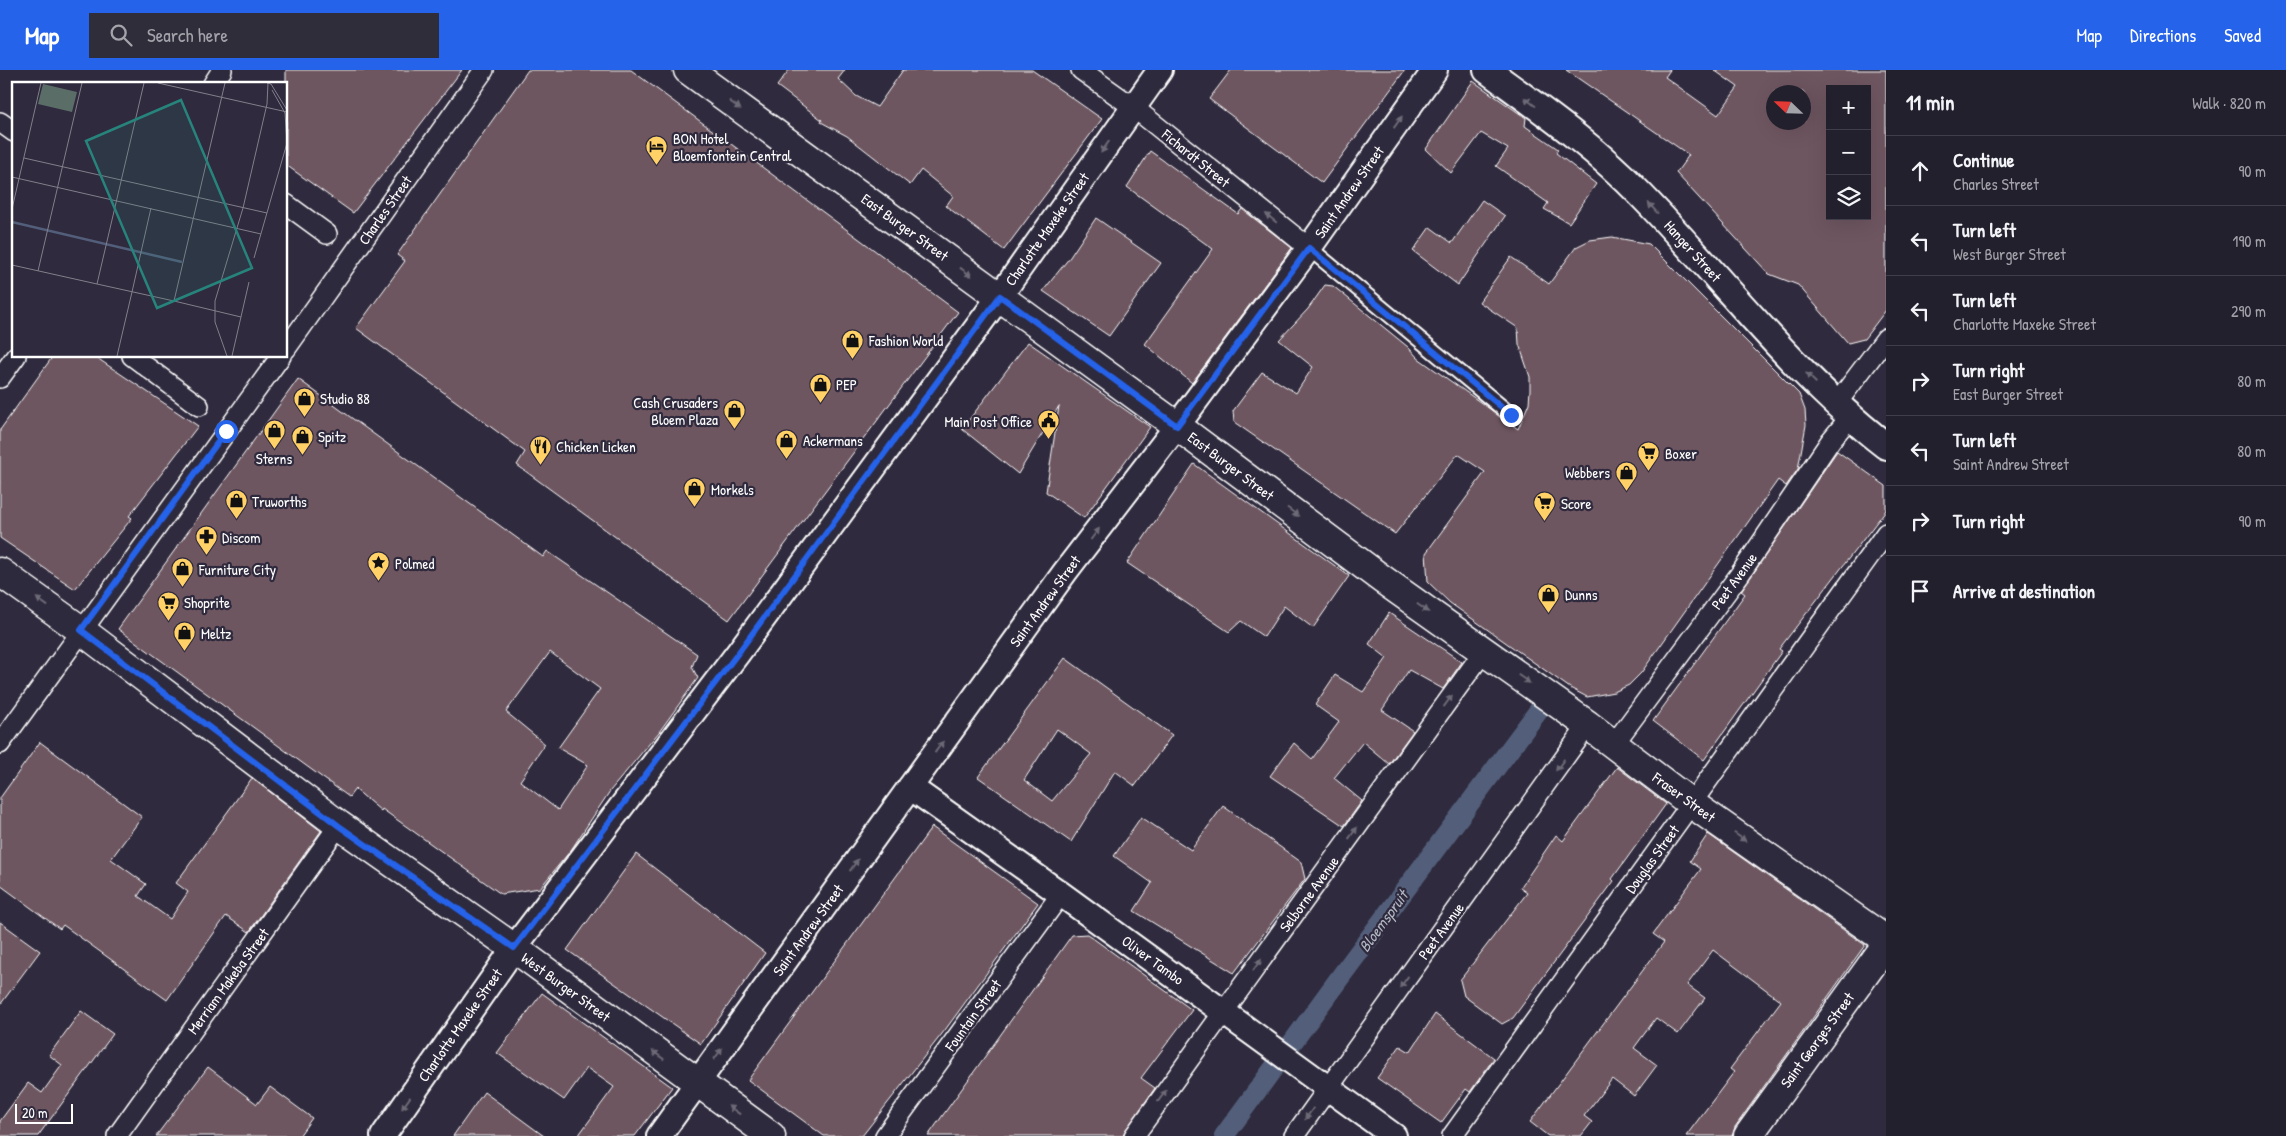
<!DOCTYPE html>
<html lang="en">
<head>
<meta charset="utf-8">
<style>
  body { margin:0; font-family:"Patrick Hand",sans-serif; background:#2f2d3a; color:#f1f3f6 }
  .controls { position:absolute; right:15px; top:15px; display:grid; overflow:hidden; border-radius:0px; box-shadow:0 5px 20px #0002 }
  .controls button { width:45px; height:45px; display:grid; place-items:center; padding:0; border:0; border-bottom:1px solid #403e4a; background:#23202e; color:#f1f3f6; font:25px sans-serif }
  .compass { position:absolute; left:1766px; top:15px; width:45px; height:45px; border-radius:50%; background:#23202e; box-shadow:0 5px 20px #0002; rotate:293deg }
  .scale { position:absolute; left:15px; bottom:12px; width:58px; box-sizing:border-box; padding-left:5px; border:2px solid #fff; border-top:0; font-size:14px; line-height:18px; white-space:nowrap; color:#fff; -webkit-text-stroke:4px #2f2a3d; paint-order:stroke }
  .stop { position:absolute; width:15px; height:15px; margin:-11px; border:4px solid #2563eb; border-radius:50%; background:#fff }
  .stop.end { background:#2563eb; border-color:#fff; box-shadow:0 1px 5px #0008 }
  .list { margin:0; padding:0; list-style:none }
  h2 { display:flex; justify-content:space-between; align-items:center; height:65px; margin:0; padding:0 20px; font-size:21px }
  h2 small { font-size:16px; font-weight:400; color:#a3a3aa }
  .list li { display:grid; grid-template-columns:32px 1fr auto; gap:15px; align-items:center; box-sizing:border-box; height:70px; padding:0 20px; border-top:1px solid #403e4a }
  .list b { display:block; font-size:19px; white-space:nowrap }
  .list p { margin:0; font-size:16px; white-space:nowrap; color:#a3a3aa }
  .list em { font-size:16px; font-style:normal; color:#a3a3aa }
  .icon { flex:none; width:28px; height:28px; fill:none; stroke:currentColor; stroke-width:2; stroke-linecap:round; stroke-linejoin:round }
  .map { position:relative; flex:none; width:1886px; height:1066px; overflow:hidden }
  header { display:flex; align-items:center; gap:30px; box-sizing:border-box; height:70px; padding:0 25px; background:#2563eb; color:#fff }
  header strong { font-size:24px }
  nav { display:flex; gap:28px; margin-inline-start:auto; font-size:18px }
  .search { width:350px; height:45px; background:#2f2d3a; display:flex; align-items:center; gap:12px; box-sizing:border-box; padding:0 18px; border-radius:0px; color:#a3a3aa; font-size:19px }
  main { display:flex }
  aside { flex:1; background:#23202e }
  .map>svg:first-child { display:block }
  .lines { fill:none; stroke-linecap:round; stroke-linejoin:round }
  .canal { stroke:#525e7a; stroke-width:20 }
  .building { fill:#6e5660; stroke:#fff; fill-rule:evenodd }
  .pedestrian-casing { stroke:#fff; stroke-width:18 }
  .minor-casing { stroke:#fff; stroke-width:22 }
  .tertiary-casing { stroke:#fff; stroke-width:28 }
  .secondary-casing { stroke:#fff; stroke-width:30 }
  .primary-casing { stroke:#fff; stroke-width:31 }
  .pedestrian { stroke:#2f2a3d; stroke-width:14 }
  .minor { stroke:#2f2a3d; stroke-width:19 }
  .tertiary { stroke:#2f2a3d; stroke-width:24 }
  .secondary { stroke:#2f2a3d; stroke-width:26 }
  .primary { stroke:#2f2a3d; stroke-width:28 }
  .oneway { fill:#6d6a77 }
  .route { stroke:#2563eb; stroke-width:6 }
  .labels { text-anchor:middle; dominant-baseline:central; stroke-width:4.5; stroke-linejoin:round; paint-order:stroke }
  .poi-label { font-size:15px; fill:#fff; stroke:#2f2a3d; text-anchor:start }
  .street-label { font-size:15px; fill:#fff; stroke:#2f2a3d }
  .water-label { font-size:16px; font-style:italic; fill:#b1b7c3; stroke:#2f2a3d }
  .inset-river { fill:none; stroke:#525e7a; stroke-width:2.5 }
  .inset-road { fill:none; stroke:#827f8b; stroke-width:1 }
  .view { fill:#27847c; fill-opacity:0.15; stroke:#27847c; stroke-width:2.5 }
  .inset-edge { fill:none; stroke:#fff; stroke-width:2.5 }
</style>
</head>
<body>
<header>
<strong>Map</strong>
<div class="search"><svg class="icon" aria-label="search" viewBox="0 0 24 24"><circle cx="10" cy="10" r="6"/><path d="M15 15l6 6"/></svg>Search here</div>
<nav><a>Map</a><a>Directions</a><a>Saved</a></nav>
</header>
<main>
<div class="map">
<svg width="1886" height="1066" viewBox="0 0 1886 1066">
  <rect width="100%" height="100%" fill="#2f2a3d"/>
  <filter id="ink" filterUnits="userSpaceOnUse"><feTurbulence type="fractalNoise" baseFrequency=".02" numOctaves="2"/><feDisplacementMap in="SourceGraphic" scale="10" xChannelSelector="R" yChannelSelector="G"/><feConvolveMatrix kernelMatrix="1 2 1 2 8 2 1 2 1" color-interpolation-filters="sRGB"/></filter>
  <g filter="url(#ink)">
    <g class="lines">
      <path class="canal" d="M1224,1066L1341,906L1542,636"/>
    </g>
    <path class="building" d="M286,0H462L353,143L286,95Z
      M528,0H631L958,242L729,550L517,395L525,382L356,258L405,191L397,185Z
      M789,0H845L838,9L856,26L877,37L903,0H1032L1102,49L1004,180L946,136L953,126L921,100L910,115L847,66L821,52L822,50L777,16Z
      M1231,0H1405L1322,113L1209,29Z
      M1566,0H1670L1665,7L1718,45L1738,17L1714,0H1886V240L1864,269L1848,273L1798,215L1769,204L1676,103L1689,85ZM1830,19H1867V146H1830ZM1774,22H1804V52H1774Z
      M1473,11L1526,48L1525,56L1558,79L1556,83L1596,114L1569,153L1544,139L1548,133L1496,96L1508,79L1481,63L1451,103L1426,79Z
      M1150,81L1238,144L1242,139L1292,178L1192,313L1145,274L1213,179L1127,117Z
      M1482,130L1505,146L1458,215L1413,181L1430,157L1452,173Z
      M1096,148L1161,193L1109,266L1043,221L1070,187Z
      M1612,167L1649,174L1799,324L1805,340L1806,355L1798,399L1786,416L1778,410L1641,603L1629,615L1614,622L1587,627L1570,618L1450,533L1428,512L1426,483L1485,402L1458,384L1395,464L1234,352L1233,341L1262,302L1296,323L1313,297L1279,270L1308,239L1325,215L1333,216L1408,277L1418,288L1518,359L1529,333L1530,320V307L1519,274L1518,258L1479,232L1511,187L1549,214L1576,177L1590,170Z
      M1028,272L1150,357L1084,448L1046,422L1059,336L1018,404L962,359Z
      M53,286H94L198,356L129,446L132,448L75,519L0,468V360Z
      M298,309L543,487L547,481L697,584L692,597L698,608L659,662L610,721L571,780L540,818L501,824L382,739L381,741L355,719L349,727L118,559ZM550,582L600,619L558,678L588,695L558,740L520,711L545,674L506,642Z
      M1837,381L1886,416V440L1779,579L1782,581L1704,690L1653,651L1745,524L1741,521Z
      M1194,394L1349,506L1313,558L1284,536L1264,567L1241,551L1229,562L1127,493Z
      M1389,543L1462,592L1443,619L1409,600L1382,640L1413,661L1389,694L1363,672L1334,708L1362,731L1344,756L1270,706L1294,673L1312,689L1339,652L1315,635L1335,605L1363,622L1387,588L1369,574Z
      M1065,588L1172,665L1135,716L1115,701L1071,772L978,707ZM1057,659L1091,684L1052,731L1024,710Z
      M40,672L142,747L111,789L146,814L138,826L170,849L188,822L176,813L252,708L321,761L249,862L226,846L167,930L63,855L60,859L0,815V728Z
      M1617,697L1666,734L1612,809L1614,811L1513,948L1502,954L1464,926L1460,910L1527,823L1520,818L1556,765L1563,771Z
      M1223,736L1301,792L1305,809L1234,903L1134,841L1152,813L1114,786L1141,747L1191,780Z
      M932,757L1038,833L945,960L862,1066H824L748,1010Z
      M1708,764L1865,875L1735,1057L1732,1066H1686L1734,1002L1730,999L1781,931L1713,880L1687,915L1705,928L1678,964L1656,948L1634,978L1657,995L1634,1026L1612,1009L1584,1046L1592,1052L1581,1066H1548L1530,1052L1664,872L1653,864L1701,799L1690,791Z
      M636,784L765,883L701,974L567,880Z
      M0,852L40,881L0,935Z
      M1087,864L1192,940L1141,1008L1155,1018L1122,1066H928L1072,865Z
      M542,923L672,1017L635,1066H578L614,1017L587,998L564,1030L497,983Z
      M81,941L113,964L38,1066H0V1051L28,1013L42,1023L62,995L49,985Z
      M1435,944L1494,988L1470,1022L1466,1019L1441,1053L1377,1008L1400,976L1410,982Z
      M208,997L257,1034L270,1017L312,1048L299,1066H156Z
      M484,1022L544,1066H453Z"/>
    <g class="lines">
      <defs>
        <path id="pedestrian" d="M1309,178L1511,345"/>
        <path id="minor" d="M1081,0L1133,37L1309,178
          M213,14L222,0
          M0,52L14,62
          M286,134L327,164
          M286,279L484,0
          M132,286L199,336
          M0,308L16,286
          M1837,333L1886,268
          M0,674L281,286
          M1614,674L1740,504L1831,370L1851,346
          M117,1066L339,755
          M885,1066L1061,824
          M1134,1066L1484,581
          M1294,1066L1588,655
          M1452,1066L1886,463"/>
        <path id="tertiary" d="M910,717L1061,824L1394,1066
          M383,1066L514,878L738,583L1000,226L1160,0
          M659,1066L1065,502L1177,356L1309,178L1435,0"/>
        <path id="secondary" d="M1487,0C1540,39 1595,77 1640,124C1722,208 1793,304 1886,376"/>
        <path id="primary" d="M688,0L1177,356L1382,509L1588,655L1692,734L1886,870
          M0,502L81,560L339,755L514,878L771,1066
          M1748,1066L1886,875"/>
      </defs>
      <use href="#pedestrian" class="pedestrian-casing"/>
      <use href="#minor" class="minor-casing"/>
      <use href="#tertiary" class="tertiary-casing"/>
      <use href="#secondary" class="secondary-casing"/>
      <use href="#primary" class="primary-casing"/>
      <use href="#pedestrian" class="pedestrian"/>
      <use href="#minor" class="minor"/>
      <use href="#tertiary" class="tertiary"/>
      <use href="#secondary" class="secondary"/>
      <use href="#primary" class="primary"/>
    </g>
    <defs><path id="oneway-solid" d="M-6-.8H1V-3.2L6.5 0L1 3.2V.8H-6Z" transform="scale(1.25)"/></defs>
    <g class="oneway">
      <use href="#oneway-solid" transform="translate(1530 32) rotate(-143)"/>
      <use href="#oneway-solid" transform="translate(735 35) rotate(36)"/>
      <use href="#oneway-solid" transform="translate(1398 52) rotate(-55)"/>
      <use href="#oneway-solid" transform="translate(1105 77) rotate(125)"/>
      <use href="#oneway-solid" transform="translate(1653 138) rotate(-132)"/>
      <use href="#oneway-solid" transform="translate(1271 148) rotate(-141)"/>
      <use href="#oneway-solid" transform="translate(966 202) rotate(36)"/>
      <use href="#oneway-solid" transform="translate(1811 308) rotate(-135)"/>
      <use href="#oneway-solid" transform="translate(1293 442) rotate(37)"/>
      <use href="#oneway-solid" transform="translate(1095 464) rotate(-53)"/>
      <use href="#oneway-solid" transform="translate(42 532) rotate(-144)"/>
      <use href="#oneway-solid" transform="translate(1423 538) rotate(35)"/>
      <use href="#oneway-solid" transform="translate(1524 609) rotate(35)"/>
      <use href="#oneway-solid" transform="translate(1448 631) rotate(-54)"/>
      <use href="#oneway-solid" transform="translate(939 677) rotate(-54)"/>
      <use href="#oneway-solid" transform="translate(1560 695) rotate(126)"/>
      <use href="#oneway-solid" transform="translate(1353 763) rotate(-54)"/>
      <use href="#oneway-solid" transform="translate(1740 767) rotate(35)"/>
      <use href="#oneway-solid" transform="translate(854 795) rotate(-55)"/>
      <use href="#oneway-solid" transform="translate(1257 895) rotate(-54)"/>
      <use href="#oneway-solid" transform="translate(1404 912) rotate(126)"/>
      <use href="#oneway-solid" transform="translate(718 984) rotate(-54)"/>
      <use href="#oneway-solid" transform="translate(658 985) rotate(-144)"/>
      <use href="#oneway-solid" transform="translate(1162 1026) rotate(-54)"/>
      <use href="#oneway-solid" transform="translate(406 1033) rotate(125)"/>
      <use href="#oneway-solid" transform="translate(734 1040) rotate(-144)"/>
      <use href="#oneway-solid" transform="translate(1309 1044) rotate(126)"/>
    </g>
  </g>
  <g class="lines" filter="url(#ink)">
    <path class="route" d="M226,361L81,560L339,756L514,878L738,583L1000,226L1177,356L1309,178L1511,345"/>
  </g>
  <defs>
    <symbol id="hotel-pin" viewBox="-11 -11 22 30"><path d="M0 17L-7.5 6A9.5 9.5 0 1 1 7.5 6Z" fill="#ffd166" stroke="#2f2a3d"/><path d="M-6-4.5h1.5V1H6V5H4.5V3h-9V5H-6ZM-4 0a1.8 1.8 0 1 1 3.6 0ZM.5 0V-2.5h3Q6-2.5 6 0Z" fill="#111"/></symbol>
    <symbol id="shop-pin" viewBox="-11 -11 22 30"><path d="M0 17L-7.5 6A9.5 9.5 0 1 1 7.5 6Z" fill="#ffd166" stroke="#2f2a3d"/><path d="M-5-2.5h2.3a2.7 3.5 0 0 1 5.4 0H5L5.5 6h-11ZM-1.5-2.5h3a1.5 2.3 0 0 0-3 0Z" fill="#111"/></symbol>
    <symbol id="civic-pin" viewBox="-11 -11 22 30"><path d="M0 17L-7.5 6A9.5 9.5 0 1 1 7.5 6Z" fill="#ffd166" stroke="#2f2a3d"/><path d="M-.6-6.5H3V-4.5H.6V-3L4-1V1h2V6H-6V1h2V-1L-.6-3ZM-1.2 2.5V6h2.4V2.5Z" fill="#111"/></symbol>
    <symbol id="restaurant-pin" viewBox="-11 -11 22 30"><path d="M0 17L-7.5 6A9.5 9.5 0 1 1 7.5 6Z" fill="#ffd166" stroke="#2f2a3d"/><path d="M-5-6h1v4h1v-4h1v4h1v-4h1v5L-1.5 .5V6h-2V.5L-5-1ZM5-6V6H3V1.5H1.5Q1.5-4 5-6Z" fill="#111"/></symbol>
    <symbol id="supermarket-pin" viewBox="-11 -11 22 30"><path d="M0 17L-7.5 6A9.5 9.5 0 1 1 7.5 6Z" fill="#ffd166" stroke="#2f2a3d"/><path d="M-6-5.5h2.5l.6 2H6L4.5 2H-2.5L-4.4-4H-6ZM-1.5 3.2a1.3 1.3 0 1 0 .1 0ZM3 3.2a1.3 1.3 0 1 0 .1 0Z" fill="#111"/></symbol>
    <symbol id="pharmacy-pin" viewBox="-11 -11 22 30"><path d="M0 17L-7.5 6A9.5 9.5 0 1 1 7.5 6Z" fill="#ffd166" stroke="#2f2a3d"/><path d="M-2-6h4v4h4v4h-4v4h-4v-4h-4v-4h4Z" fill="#111"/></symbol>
    <symbol id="sight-pin" viewBox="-11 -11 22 30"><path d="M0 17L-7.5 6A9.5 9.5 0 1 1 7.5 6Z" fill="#ffd166" stroke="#2f2a3d"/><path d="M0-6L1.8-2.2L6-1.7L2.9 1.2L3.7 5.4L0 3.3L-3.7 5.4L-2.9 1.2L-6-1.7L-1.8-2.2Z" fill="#111"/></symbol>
  </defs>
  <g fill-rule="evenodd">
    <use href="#hotel-pin" x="644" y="64" width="25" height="34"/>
    <use href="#shop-pin" x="840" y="258" width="25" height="34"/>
    <use href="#shop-pin" x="808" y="302" width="25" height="34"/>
    <use href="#shop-pin" x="292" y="316" width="25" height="34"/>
    <use href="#shop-pin" x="722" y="328" width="25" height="34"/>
    <use href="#civic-pin" x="1036" y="338" width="25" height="34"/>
    <use href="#shop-pin" x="262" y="348" width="25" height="34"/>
    <use href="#shop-pin" x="290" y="354" width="25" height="34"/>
    <use href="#shop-pin" x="774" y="358" width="25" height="34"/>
    <use href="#restaurant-pin" x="528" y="364" width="25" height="34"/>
    <use href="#supermarket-pin" x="1636" y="370" width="25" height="34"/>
    <use href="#shop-pin" x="1614" y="390" width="25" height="34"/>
    <use href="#shop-pin" x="682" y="406" width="25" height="34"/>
    <use href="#shop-pin" x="224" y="418" width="25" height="34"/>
    <use href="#supermarket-pin" x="1532" y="420" width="25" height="34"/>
    <use href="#pharmacy-pin" x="194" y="454" width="25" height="34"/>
    <use href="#sight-pin" x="366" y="480" width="25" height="34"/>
    <use href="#shop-pin" x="170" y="486" width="25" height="34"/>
    <use href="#shop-pin" x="1536" y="512" width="25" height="34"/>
    <use href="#supermarket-pin" x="156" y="520" width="25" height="34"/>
    <use href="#shop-pin" x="172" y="550" width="25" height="34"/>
  </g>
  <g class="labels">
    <g class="poi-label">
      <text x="673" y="68">BON Hotel<tspan x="673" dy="17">Bloemfontein Central</tspan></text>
      <text x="869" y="270">Fashion World</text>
      <text x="836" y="314">PEP</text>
      <text x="320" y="328">Studio 88</text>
      <text x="718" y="332" text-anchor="end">Cash Crusaders<tspan x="718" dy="17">Bloem Plaza</tspan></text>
      <text x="1032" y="351" text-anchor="end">Main Post Office</text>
      <text x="318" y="366">Spitz</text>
      <text x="803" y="370">Ackermans</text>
      <text x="556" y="376">Chicken Licken</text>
      <text x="1665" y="383">Boxer</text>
      <text x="274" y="388" text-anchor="middle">Sterns</text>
      <text x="1610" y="402" text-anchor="end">Webbers</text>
      <text x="711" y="419">Morkels</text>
      <text x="252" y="431">Truworths</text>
      <text x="1561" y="433">Score</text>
      <text x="222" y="467">Discom</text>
      <text x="395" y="493">Polmed</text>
      <text x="199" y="499">Furniture City</text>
      <text x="1565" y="524">Dunns</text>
      <text x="184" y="532">Shoprite</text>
      <text x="201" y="563">Meltz</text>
    </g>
    <g class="street-label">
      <text transform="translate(1196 88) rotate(39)">Fichardt Street</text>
      <text transform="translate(1349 122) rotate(-55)">Saint Andrew Street</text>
      <text transform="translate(385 140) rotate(-55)">Charles Street</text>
      <text transform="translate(905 157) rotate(36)">East Burger Street</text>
      <text transform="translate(1047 159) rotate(-55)">Charlotte Maxeke Street</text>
      <text transform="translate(1693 181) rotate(48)">Hanger Street</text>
      <text transform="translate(1231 396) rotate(37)">East Burger Street</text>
      <text transform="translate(1734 511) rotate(-54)">Peet Avenue</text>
      <text transform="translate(1045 531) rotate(-54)">Saint Andrew Street</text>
      <text transform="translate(1684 727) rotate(36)">Fraser Street</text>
      <text transform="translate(1652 789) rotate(-54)">Douglas Street</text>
      <text transform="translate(1309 824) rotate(-54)">Selborne Avenue</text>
      <text transform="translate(808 860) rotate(-54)">Saint Andrew Street</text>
      <text transform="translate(1441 861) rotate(-54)">Peet Avenue</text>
      <text transform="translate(1153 890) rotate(36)">Oliver Tambo</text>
      <text transform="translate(228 911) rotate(-54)">Merriam Makeba Street</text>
      <text transform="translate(566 917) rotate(36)">West Burger Street</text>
      <text transform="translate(973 945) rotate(-54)">Fountain Street</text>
      <text transform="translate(460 955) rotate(-55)">Charlotte Maxeke Street</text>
      <text transform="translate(1817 970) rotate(-54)">Saint Georges Street</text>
    </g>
    <g class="water-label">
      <text transform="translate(1383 851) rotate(-54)">Bloemspruit</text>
    </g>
  </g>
  <g transform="translate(12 12)">
    <rect width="275" height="275" fill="#2f2a3d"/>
    <path d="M31,2L65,10L60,30L26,22Z" fill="#5a6e67"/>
    <path class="inset-river" d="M0,140L170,180"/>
    <path class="inset-road" d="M132,1L85,202L162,219L213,1M146,1L275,30M255,1L259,2L275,28M12,76L255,131M0,95L249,152M0,127L29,1M242,176L275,61L273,31L260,8M0,183L85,202M26,189L70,1M120,210L139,126M162,219L229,235M105,274L120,210M215,274L203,240V219L231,126L255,22L256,1M220,274L237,200"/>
    <path class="view" d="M169,18L240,186L145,226L74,59Z"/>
    <rect width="275" height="275" class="inset-edge"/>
  </g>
</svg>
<div class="controls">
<button>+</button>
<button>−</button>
<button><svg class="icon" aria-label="layers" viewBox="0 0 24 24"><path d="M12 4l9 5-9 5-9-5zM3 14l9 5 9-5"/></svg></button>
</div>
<svg class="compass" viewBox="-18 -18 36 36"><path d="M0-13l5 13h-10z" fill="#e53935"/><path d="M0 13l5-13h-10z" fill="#a3a3aa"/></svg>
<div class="scale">20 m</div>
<div class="stop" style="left:226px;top:361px"></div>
<div class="stop end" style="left:1511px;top:345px"></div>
</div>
<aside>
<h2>11 min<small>Walk · 820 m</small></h2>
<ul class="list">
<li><svg class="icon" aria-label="ahead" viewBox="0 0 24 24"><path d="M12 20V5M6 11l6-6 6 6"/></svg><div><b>Continue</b><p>Charles Street</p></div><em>90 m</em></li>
<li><svg class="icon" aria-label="left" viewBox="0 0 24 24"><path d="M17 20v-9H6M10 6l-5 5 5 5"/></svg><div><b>Turn left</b><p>West Burger Street</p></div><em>190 m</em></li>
<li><svg class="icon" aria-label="left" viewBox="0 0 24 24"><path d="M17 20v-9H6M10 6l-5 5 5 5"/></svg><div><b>Turn left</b><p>Charlotte Maxeke Street</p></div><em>290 m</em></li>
<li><svg class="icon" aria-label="right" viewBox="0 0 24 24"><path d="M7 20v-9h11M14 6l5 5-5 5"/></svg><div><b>Turn right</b><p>East Burger Street</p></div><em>80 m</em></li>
<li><svg class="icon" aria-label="left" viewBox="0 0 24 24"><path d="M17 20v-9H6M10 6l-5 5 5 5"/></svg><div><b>Turn left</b><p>Saint Andrew Street</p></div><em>80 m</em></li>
<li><svg class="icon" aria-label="right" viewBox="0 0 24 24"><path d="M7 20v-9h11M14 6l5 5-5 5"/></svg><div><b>Turn right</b></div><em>90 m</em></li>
<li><svg class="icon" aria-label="arrive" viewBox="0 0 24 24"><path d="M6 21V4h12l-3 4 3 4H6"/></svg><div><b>Arrive at destination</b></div></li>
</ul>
</aside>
</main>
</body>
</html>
